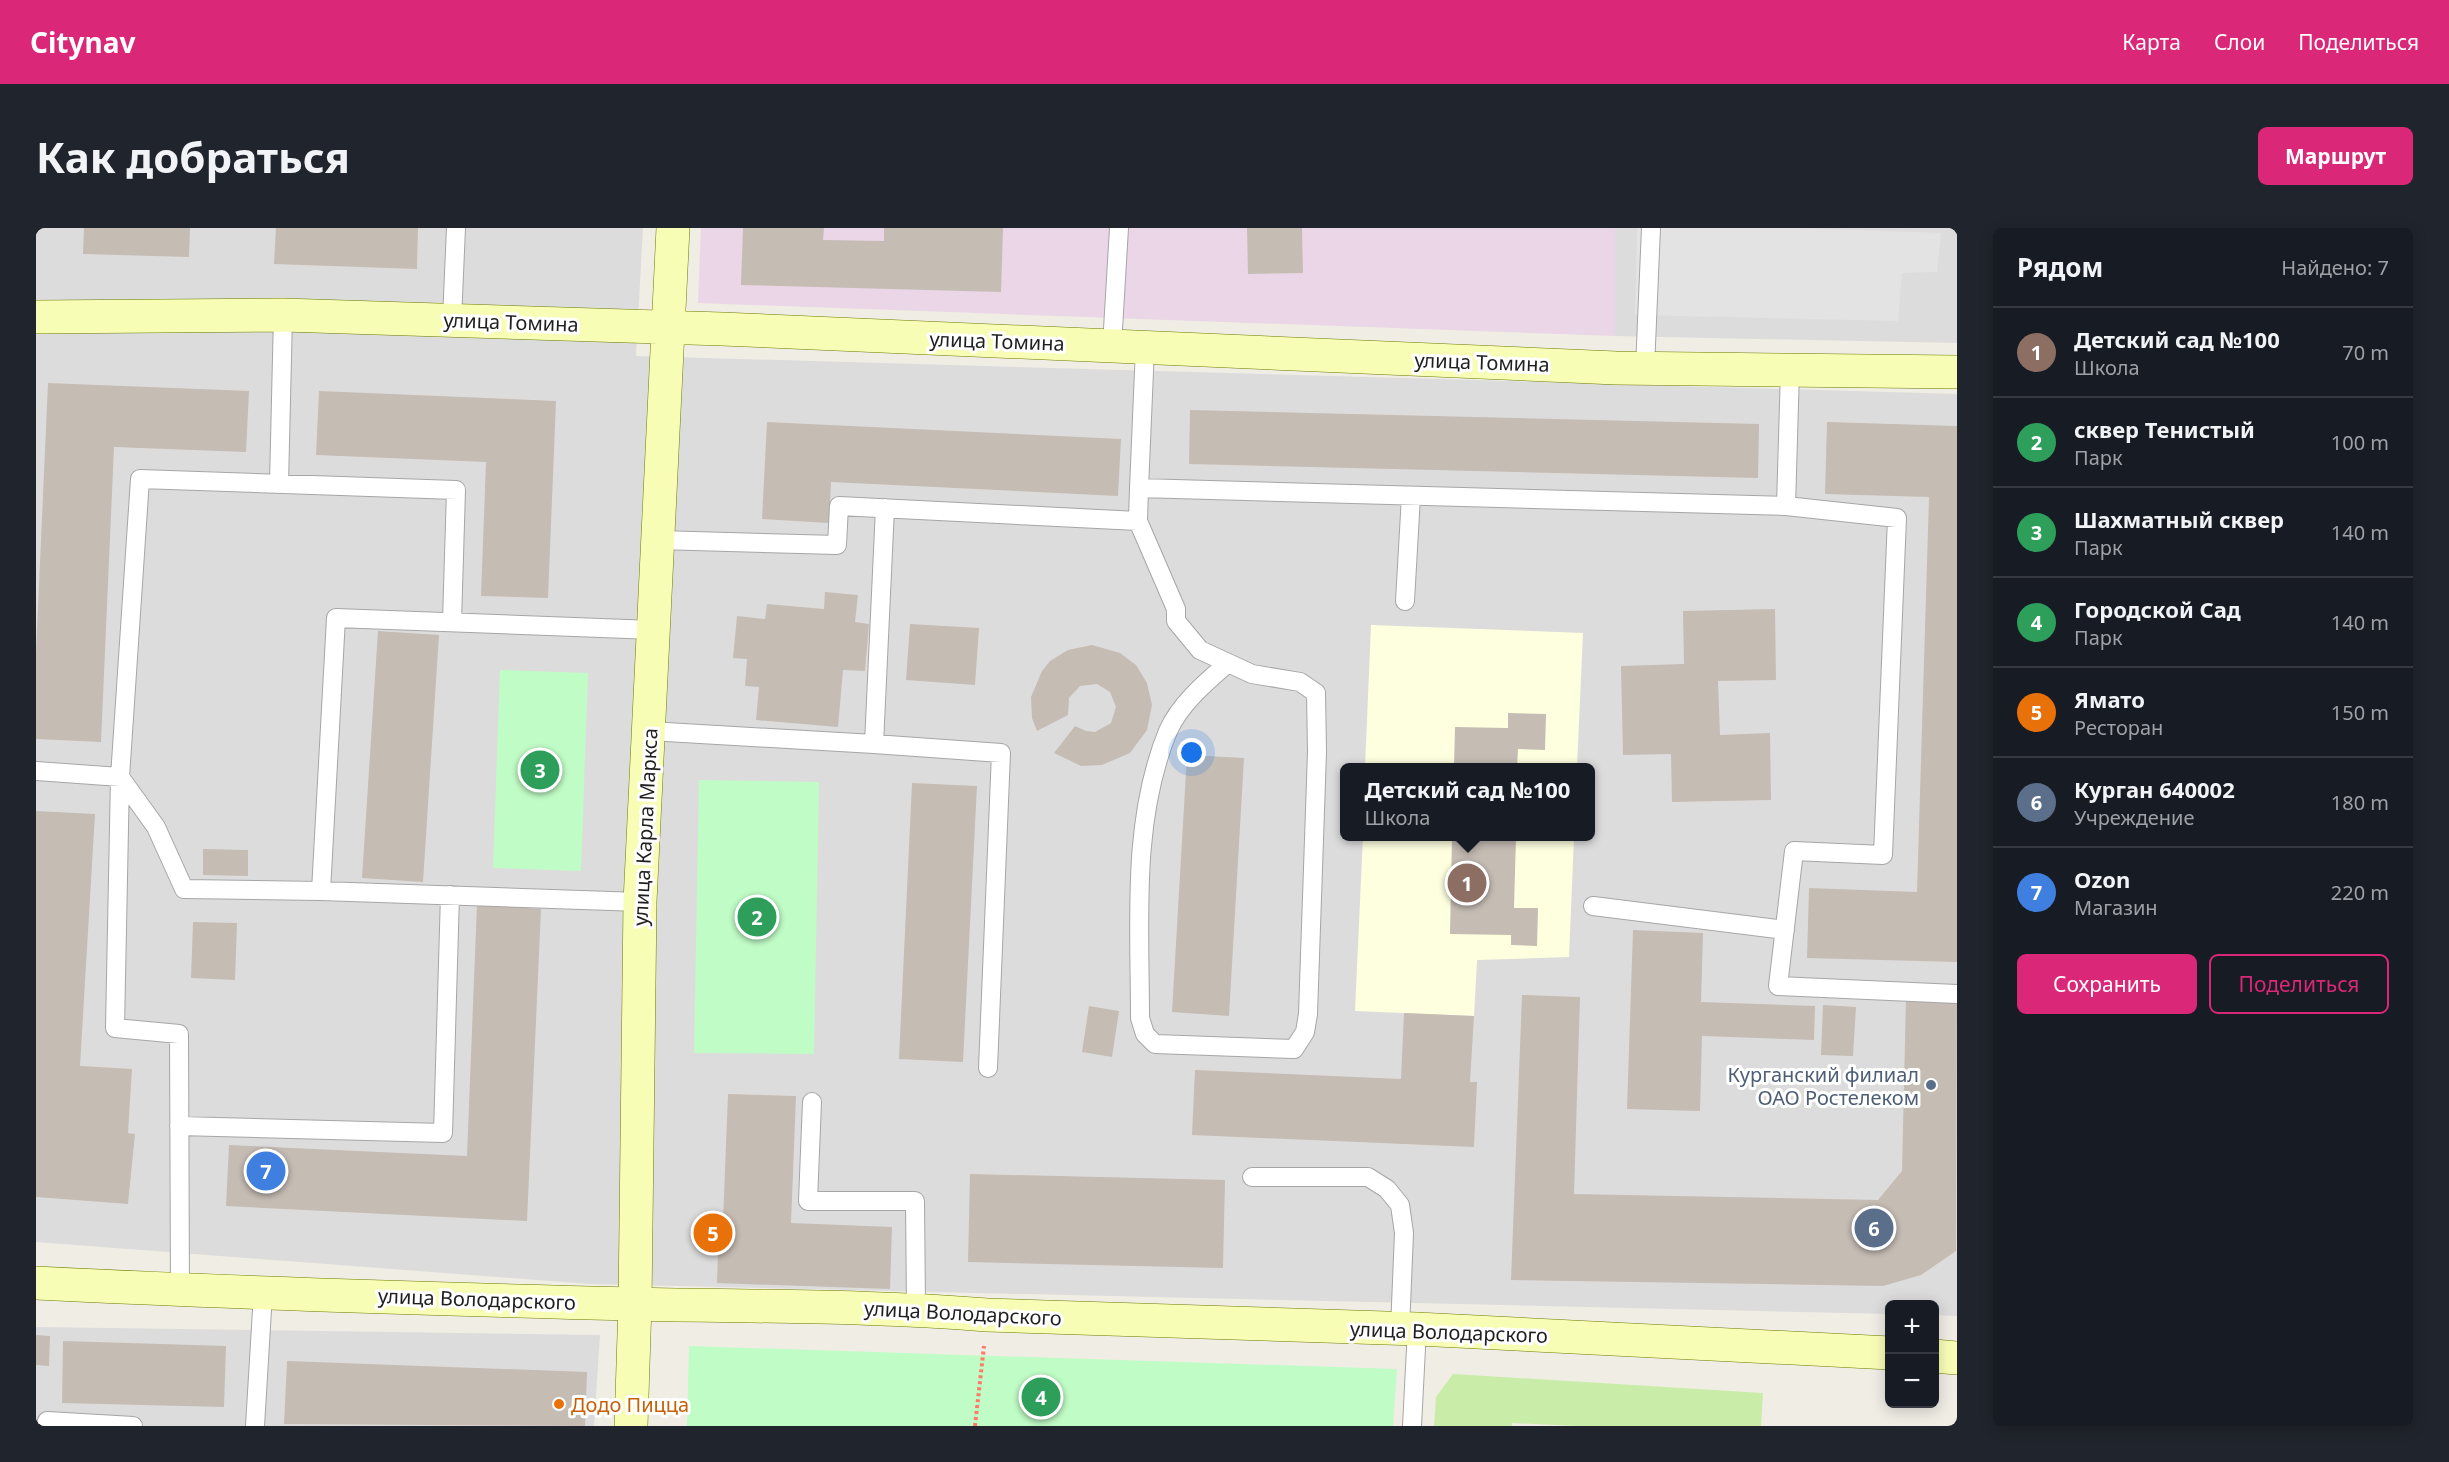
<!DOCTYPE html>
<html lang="ru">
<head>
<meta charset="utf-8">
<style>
  body { margin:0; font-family:"Noto Sans",sans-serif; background:#20242c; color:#f1f3f6 }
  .controls { position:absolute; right:18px; bottom:18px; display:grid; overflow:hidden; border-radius:9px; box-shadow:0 3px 15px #0003 }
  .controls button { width:54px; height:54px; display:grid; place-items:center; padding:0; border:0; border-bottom:2px solid #363941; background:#171b24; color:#f1f3f6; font:30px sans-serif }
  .you { position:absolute; left:1156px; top:525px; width:21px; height:21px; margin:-15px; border:4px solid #fff; border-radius:50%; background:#1a73e8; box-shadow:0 0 0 9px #1a73e833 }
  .badge { display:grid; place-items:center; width:39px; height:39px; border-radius:50%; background:#db2777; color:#fff; font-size:20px; font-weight:700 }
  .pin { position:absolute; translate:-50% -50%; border:3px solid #fff; box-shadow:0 2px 6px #0006 }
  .popup { position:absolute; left:1304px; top:535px; width:255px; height:78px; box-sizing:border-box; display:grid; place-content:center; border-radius:9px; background:#171b24; filter:drop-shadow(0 2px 4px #0005); font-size:20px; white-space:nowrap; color:#9ea1a6 }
  .popup b { font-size:22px; color:#f1f3f6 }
  .popup::after { content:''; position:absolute; left:50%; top:100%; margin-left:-12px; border:12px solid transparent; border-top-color:#171b24 }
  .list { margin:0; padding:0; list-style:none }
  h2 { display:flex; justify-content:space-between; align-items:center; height:78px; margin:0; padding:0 24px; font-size:26px }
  h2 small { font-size:20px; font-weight:400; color:#9ea1a6 }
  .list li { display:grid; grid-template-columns:39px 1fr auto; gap:18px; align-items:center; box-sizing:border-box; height:90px; padding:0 24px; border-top:2px solid #363941 }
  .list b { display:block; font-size:22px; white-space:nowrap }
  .list p { margin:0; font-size:20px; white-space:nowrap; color:#9ea1a6 }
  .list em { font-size:20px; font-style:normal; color:#9ea1a6 }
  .actions { display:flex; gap:12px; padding:18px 24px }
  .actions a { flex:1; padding:14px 0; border:2px solid #db2777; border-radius:9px; text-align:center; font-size:21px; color:#db2777 }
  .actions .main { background:#db2777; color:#fff }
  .map { position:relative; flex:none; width:1921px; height:1198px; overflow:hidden; border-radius:9px }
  header { display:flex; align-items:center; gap:36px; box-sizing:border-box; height:84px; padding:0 30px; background:#db2777; color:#fff }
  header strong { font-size:28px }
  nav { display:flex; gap:33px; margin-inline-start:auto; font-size:21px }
  .intro { display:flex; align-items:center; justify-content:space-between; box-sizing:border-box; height:144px; padding:0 36px }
  h1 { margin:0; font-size:42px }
  .button { padding:15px 27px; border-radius:9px; background:#db2777; color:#fff; font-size:21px; font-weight:700 }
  main { display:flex; gap:36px; padding:0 36px }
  aside { flex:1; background:#171b24; border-radius:9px; box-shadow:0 3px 15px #0003 }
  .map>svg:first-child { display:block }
  .residential { fill:#dddcdc; fill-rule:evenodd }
  .industrial { fill:#ead6e6 }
  .education { fill:#feffdf }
  .grass { fill:#c9eda8 }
  .park { fill:#c0fcc6 }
  .parking { fill:#e3e3e3 }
  .building { fill:#c5bcb4 }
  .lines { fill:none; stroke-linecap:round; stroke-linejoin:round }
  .lane-casing { stroke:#a6a6a6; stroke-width:20 }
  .secondary-casing { stroke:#6c7c00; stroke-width:34 }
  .path { stroke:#ff7967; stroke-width:4; stroke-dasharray:3 3; stroke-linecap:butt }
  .lane { stroke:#fff; stroke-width:18 }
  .secondary { stroke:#f8fdb6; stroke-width:33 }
  .service-dot { fill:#5c6f8a; stroke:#fff; stroke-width:2 }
  .food-dot { fill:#e8710a; stroke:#fff; stroke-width:2 }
  .labels { text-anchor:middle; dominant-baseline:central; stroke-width:6; stroke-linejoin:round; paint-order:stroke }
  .street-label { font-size:20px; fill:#1f1f1f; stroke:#fff }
  .service-label { font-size:20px; fill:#4e5e75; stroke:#fff; text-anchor:end }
  .food-label { font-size:20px; fill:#c56008; stroke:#fff; text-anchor:start }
</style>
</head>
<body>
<header>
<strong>Citynav</strong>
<nav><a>Карта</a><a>Слои</a><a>Поделиться</a></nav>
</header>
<div class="intro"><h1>Как добраться</h1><a class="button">Маршрут</a></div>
<main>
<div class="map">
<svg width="1921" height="1198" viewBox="0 0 1921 1198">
  <rect width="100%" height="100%" fill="#f0ede5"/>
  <path class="residential" d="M0,0H607L600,128L1921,166V1088L1899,1087L1898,1076H1854L1853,1086L554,1056L0,1014ZM1308,540H1554V608H1308Z
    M1579,0H1921V115L1579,108Z
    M0,1099L564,1107L558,1198H0Z"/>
  <path class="industrial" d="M665,0H1579V108L662,75Z"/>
  <path class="education" d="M1335,397L1547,405L1541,539L1329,540Z
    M1327,609H1538L1533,729L1441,732L1438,788L1319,783Z"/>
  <path class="grass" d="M1417,1146L1727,1165L1725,1198H1541L1476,1195V1198H1398L1400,1169Z"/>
  <path class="park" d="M464,442L552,445L545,643L457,640Z
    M663,552L783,554L778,826L658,825Z
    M653,1118L1361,1141L1357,1198H651Z"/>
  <path class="parking" d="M1601,0H1760L1905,5L1901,44L1866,45L1862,93L1599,87Z"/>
  <path class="building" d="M48,0H154L153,29L47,26Z
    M240,0H382L381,41L238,36Z
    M707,0H788L787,12L848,13V0H967L965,64L705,57Z
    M1211,0H1266L1267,45L1212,46Z
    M12,155L213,163L210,224L78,219L65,514L0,511V424Z
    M283,163L520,173L512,370L445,368L450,234L280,227Z
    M1154,182L1723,196L1722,250L1153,236Z
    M731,194L1085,211L1082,268L795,254L793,295L726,291Z
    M1791,194L1921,198V734L1771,730L1773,660L1881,664L1893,269L1789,266Z
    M789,364L822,367L819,394L833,396L829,443L807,442L802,499L720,492L723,459L709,458L711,431L697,430L701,388L729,391L731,376L788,381Z
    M1739,381L1740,452L1682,453L1684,507L1734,505L1735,572L1636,574L1635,526L1587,527L1585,438L1648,436L1647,383Z
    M874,396L943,400L939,457L870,452Z
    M342,403L403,407L387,654L326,650Z
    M1056,417L1084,425L1100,437L1111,455L1116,477L1111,502L1094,525L1066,537L1045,538L1018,525L1039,498L1050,503L1059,504L1075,495L1080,479L1074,464L1061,456L1044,458L1033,470L1032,487L1001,503L996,490L995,469L1006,443L1014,433L1032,422Z
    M1472,485L1510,486L1509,522L1482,521L1481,540H1418L1419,499L1472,500Z
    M1151,527L1208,530L1193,788L1136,784Z
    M876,555L941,558L927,834L863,831Z
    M0,583L59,586L44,838L96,841L92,905L99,906L92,976L0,969Z
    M1416,609H1480L1478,680H1502L1501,718L1475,717V707L1414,706Z
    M167,621L212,622V648L167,647Z
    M441,676L505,681L491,993L190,978L193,917L431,928Z
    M157,694L201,695L199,752L155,750Z
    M1597,702L1667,705L1665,774L1779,778L1778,812L1666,808L1664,883L1591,881Z
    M1486,767L1544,769L1538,966L1842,972L1866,943L1870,769L1921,771L1920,1023L1885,1047L1847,1058L1475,1052Z
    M1787,777L1820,779L1817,828L1785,827Z
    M1053,778L1083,783L1076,829L1046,824Z
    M1368,785L1438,788L1434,854H1441L1438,919L1156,907L1159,842L1365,851Z
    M692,866L760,868L755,995L856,999L854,1061L681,1055L683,993H687Z
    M934,946L1189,952L1187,1040L932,1034Z
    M0,1107L14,1108L13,1138L0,1137Z
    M27,1113L190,1118L188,1179L26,1175Z
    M251,1133L551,1144L549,1198L248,1196Z"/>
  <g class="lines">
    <defs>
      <path id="lane" d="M416,92L420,0
        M1076,118L1083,0
        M1609,140L1615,0
        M243,256L247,87
        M1103,260L1109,120
        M1750,278L1754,142
        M622,312L801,317L803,278L1102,293
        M1369,373L1375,268
        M1192,435C1170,454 1144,476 1132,503C1095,593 1104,695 1104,790L1109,806L1119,816L1258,821L1269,804L1272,786L1281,524L1280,465L1264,454L1216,446L1164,422L1140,393V381L1102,293L1103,260L1750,278L1861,290L1847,627L1758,623L1742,758L1921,766
        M613,503L838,516L849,280
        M838,516L965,525L952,840
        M0,543L84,549L79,800L143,806L144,1062
        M285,663L148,661L120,599L84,549L104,251L420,262L416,394
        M604,674L285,663L300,390L618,402
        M1557,678L1749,702
        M776,874L772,973H879L880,1081
        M143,898L407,905L414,667
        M1216,949H1332L1351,961L1364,977L1368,1005L1364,1101
        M10,1198L11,1193L97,1198
        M219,1198L227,1065
        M1376,1198L1381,1101"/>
      <path id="secondary" d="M0,89L247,87L686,101L1580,140L1921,144
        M0,1055C199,1065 398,1071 597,1076C715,1079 833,1077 951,1087L1381,1101L1854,1125
        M1898,1128L1921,1130
        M595,1198L599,1076L604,674L637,0"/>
    </defs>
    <use href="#lane" class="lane-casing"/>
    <use href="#secondary" class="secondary-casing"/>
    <path class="path" d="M939,1198L948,1118"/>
    <use href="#lane" class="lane"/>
    <use href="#secondary" class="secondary"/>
  </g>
  <circle class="service-dot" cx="1895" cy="857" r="6"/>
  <circle class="food-dot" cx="523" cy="1176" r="6"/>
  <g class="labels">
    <g class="street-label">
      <text transform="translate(475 94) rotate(2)">улица Томина</text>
      <text transform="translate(961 113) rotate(2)">улица Томина</text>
      <text transform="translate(1446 134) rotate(2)">улица Томина</text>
      <text transform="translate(609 599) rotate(-87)">улица Карла Маркса</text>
      <text transform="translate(441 1071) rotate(2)">улица Володарского</text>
      <text transform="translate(927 1085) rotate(3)">улица Володарского</text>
      <text transform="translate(1413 1104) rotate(2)">улица Володарского</text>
    </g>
    <g class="service-label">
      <text x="1883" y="846">Курганский филиал<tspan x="1883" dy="23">ОАО Ростелеком</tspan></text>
    </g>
    <g class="food-label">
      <text x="535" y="1176">Додо Пицца</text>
    </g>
  </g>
</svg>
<div class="controls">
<button>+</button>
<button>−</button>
</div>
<div class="you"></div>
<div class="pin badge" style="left:1431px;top:655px;background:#8d6e63">1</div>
<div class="popup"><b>Детский сад №100</b>Школа</div>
<div class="pin badge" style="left:721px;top:689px;background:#2e9e5b">2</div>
<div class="pin badge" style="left:504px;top:542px;background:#2e9e5b">3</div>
<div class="pin badge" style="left:1005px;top:1169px;background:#2e9e5b">4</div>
<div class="pin badge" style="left:677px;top:1005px;background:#e8710a">5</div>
<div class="pin badge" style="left:1838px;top:1000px;background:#5c6f8a">6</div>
<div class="pin badge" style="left:230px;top:943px;background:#3f7fe0">7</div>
</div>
<aside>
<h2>Рядом<small>Найдено: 7</small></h2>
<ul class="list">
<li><span class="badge" style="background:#8d6e63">1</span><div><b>Детский сад №100</b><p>Школа</p></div><em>70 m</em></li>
<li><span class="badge" style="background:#2e9e5b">2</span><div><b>сквер Тенистый</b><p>Парк</p></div><em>100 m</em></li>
<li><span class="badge" style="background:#2e9e5b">3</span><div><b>Шахматный сквер</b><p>Парк</p></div><em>140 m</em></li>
<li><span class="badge" style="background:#2e9e5b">4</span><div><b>Городской Сад</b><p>Парк</p></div><em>140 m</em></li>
<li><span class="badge" style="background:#e8710a">5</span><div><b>Ямато</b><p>Ресторан</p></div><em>150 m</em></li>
<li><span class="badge" style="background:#5c6f8a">6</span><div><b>Курган 640002</b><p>Учреждение</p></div><em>180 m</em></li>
<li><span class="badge" style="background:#3f7fe0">7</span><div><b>Ozon</b><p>Магазин</p></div><em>220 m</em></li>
</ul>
<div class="actions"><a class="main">Сохранить</a><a>Поделиться</a></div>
</aside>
</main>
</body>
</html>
